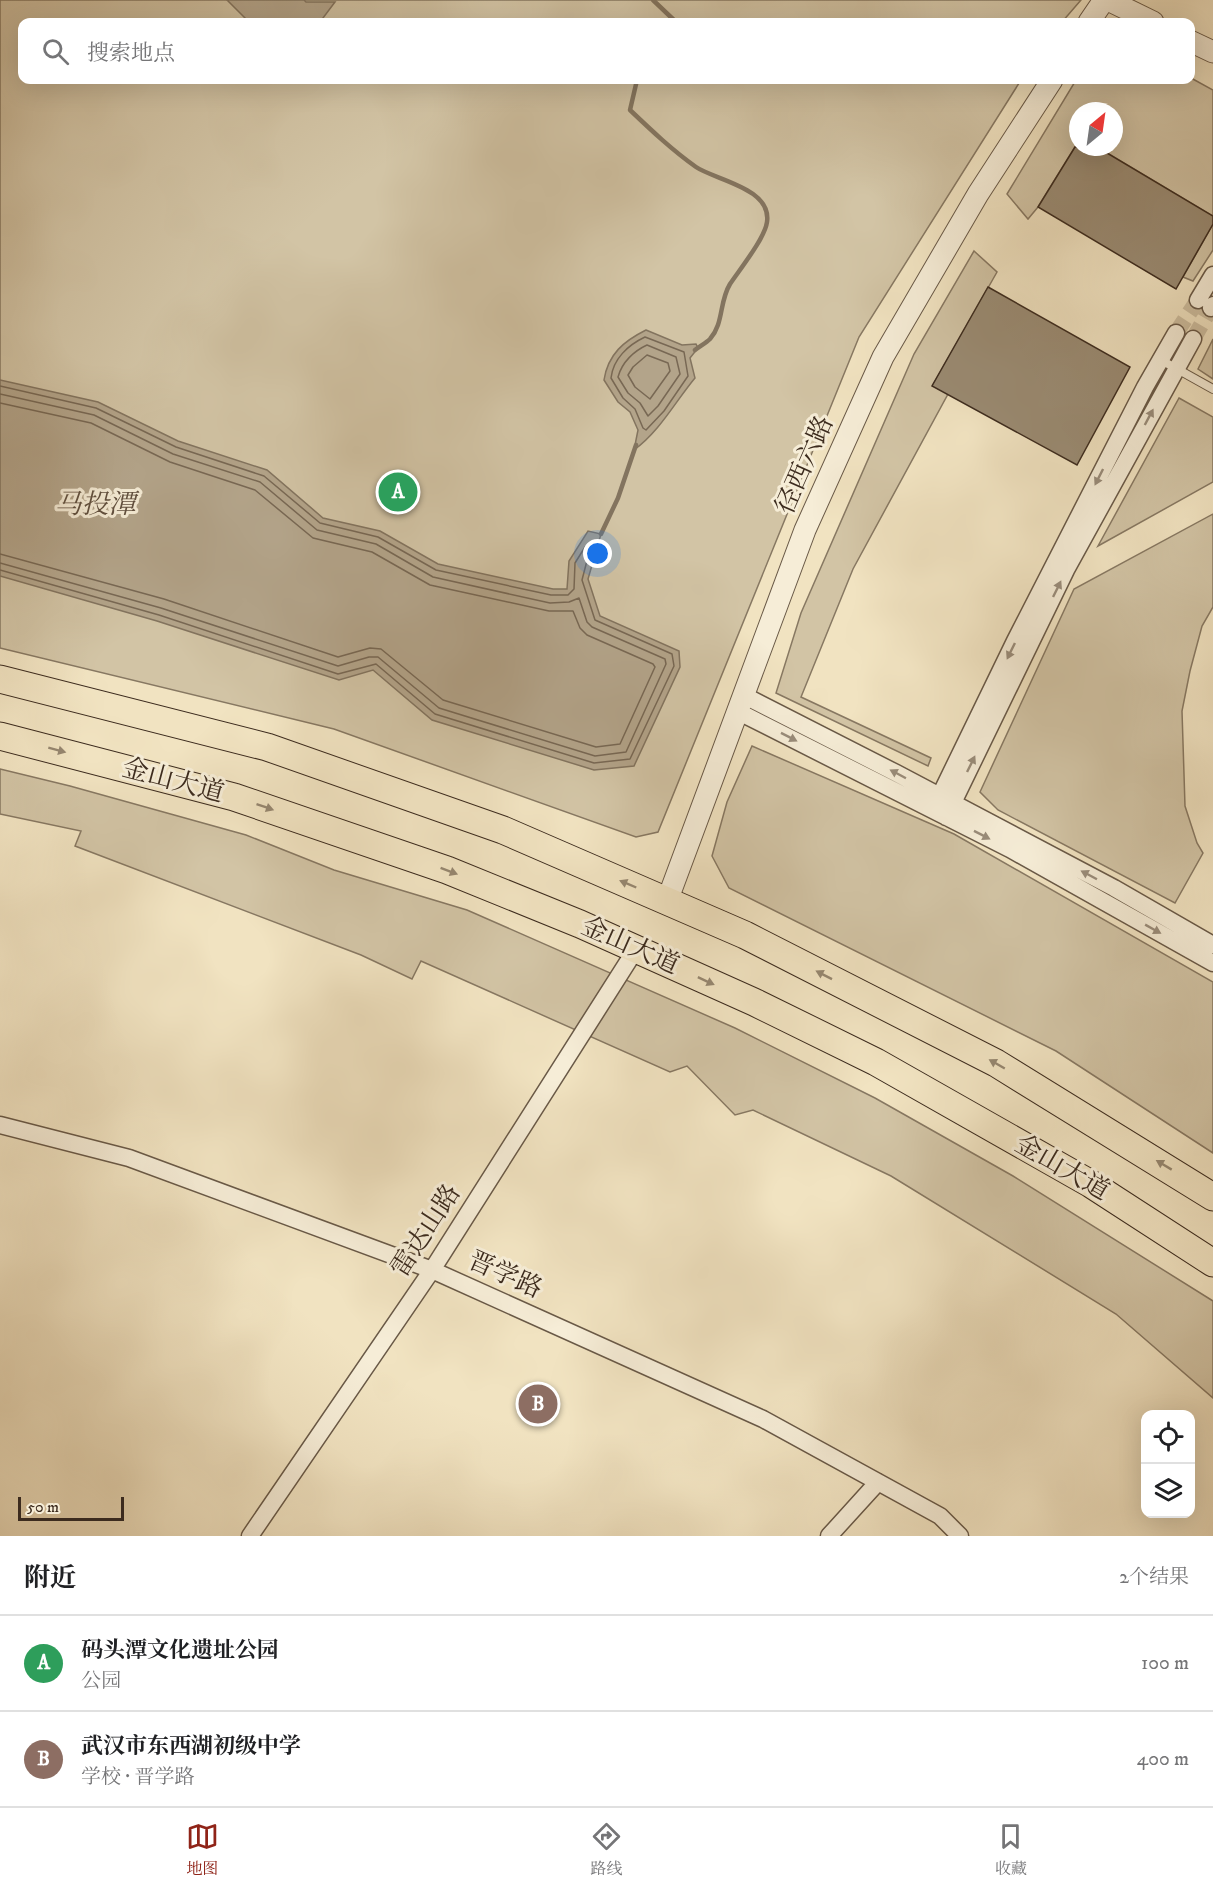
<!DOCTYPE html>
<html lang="zh">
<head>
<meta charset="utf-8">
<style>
  body { margin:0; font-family:"IM FELL DW Pica","Noto Serif SC",serif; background:#f2f2f2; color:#202124 }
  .controls { position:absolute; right:18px; bottom:18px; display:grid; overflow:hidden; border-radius:12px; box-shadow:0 6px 24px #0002 }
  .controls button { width:54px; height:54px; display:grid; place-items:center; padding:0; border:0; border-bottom:2px solid #e0e0e0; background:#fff; color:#202124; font:30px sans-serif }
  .compass { position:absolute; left:1069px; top:102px; width:54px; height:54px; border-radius:50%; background:#fff; box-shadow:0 6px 24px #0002; rotate:29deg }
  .scale { position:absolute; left:18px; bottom:15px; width:106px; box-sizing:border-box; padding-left:6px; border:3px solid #3c2b1e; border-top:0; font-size:16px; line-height:21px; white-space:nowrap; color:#3c2b1e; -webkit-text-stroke:4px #f6edd7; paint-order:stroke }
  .you { position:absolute; left:598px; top:554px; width:21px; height:21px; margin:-15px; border:4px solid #fff; border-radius:50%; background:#1a73e8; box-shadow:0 0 0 9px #1a73e833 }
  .badge { display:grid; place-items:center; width:39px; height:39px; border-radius:50%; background:#8f2418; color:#fff; font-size:20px; font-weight:700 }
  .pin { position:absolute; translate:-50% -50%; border:3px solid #fff; box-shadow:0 2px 6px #0006 }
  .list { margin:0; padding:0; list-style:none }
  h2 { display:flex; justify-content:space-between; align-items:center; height:78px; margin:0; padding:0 24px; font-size:26px }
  h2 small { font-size:20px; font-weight:400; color:#757577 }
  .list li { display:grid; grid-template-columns:39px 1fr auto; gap:18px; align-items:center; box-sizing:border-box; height:96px; padding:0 24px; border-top:2px solid #e0e0e0 }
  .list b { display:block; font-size:22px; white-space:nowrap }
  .list p { margin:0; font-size:20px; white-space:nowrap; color:#757577 }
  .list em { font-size:20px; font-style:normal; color:#757577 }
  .icon { flex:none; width:33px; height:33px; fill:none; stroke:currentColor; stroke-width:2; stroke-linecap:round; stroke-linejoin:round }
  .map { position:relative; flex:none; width:1213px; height:1536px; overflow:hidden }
  .search { position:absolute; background:#fff; box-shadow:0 6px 24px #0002; left:18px; right:18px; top:18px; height:66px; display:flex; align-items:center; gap:15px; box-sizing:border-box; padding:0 21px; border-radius:12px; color:#757577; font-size:22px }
  .sheet { height:270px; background:#fff }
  nav { display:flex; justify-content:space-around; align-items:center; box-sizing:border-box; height:84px; border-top:2px solid #e0e0e0; background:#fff; font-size:16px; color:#757577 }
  nav a { display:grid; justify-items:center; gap:3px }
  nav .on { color:#8f2418 }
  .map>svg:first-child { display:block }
  .green { fill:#d2c4a5; stroke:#877862; stroke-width:1.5 }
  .water { fill:#b3a48a; stroke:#83745f; stroke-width:1.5 }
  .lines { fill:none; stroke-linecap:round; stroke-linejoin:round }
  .shore { stroke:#786854; stroke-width:1.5 }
  .stream { stroke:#83745f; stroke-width:4.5 }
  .building { fill:#9a8b73; stroke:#3c2b1e; stroke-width:1.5 }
  .minor-tunnel { stroke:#cdbea0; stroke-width:16; stroke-dasharray:16 8; stroke-linecap:butt }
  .service-casing { stroke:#695947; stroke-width:10 }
  .minor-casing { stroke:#695947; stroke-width:19 }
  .tertiary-casing { stroke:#695947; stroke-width:23 }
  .primary-casing { stroke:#3c2b1e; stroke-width:29 }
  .service { stroke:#f6edd7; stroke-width:8 }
  .minor { stroke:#f6edd7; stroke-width:16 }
  .tertiary { stroke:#f6edd7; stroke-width:21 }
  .primary { stroke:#f1e3c1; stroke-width:27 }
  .oneway { fill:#998c7a }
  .oneway2 { fill:#968770 }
  .labels { text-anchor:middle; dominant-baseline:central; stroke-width:6; stroke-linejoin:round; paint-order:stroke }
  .street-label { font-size:26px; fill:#3c2b1e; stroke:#f6edd7 }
  .water-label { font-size:27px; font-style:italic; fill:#604f3e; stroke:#f6edd7 }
</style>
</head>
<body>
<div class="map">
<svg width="1213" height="1536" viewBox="0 0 1213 1536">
  <rect width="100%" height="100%" fill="#f1e3c1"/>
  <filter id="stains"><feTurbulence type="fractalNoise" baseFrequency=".00333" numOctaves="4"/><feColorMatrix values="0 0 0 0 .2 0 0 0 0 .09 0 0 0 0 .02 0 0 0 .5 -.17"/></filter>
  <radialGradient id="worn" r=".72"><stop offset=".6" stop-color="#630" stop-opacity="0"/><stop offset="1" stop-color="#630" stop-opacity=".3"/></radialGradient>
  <path class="green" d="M0,0H1081L1062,22H22V80H1021L859,337L658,832L636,837L334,729L0,648Z
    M1191,78L1213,90V216L1097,147H1114V111H1078V142L1038,207L1028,219L1007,194L1076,80H1190Z
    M1213,224V250L1193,281L1183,277Z
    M974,251L997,272L933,385L948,394L853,569L801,697L931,758L928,766L776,693L801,613L914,354Z
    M1213,339V379L1198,369Z
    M1179,398L1213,417V482L1098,546Z
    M1213,514V607L1202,626L1190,671L1182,711L1185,806L1197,843L1203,853L1175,903L998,810L980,792L1074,589Z
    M752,746L954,834L1213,982V1153L1056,1051L729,888L712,856L727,802Z
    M0,769L70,786L246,835L334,870L467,910L735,1028L875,1098L1013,1176L1213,1301V1398L1116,1314L891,1176L753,1110L735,1115L687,1066L670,1072L421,961L412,979L361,955L75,846L81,831L0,814Z"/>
  <path class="water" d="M227,0H304L306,2H335L320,22H249Z
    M646,330L682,345L696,344L698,348L690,358L695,378C675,402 660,431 634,450L638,430L630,412L618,402L604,380C608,354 624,341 646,330Z
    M0,380L98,402L178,441L267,470L323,518L380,531L438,564L553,589H567L569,561L588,531L601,534L588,579L600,616L679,651L680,667L634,766L594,770L432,720L373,670L339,680L157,621L0,576Z"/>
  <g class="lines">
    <path class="shore" d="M645,337L684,352L688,376L664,411L646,430L643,428L635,409L623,398L611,378C613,359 628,345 645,337Z
      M647,345L676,357L680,374L658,406L648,416L640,403L628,393L618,377C622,362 634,351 647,345Z
      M647,355L668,363L670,371L650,399L635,387L628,375L633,367Z
      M0,386L96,408L176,447L264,476L320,523L378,537L436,570L551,595H568L574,589L575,563L585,547L588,546L590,549L582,580L595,620L672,654L674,666L630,759L594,763L435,714L376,664L338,674L159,615L0,570
      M0,394L94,415L173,454L260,482L317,530L376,544L433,577L550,603L569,602L579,598L587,622L592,627L665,659L666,664L626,752L595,756L439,708L378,657H369L338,666L161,608L0,563
      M0,403L91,423L170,462L255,490L313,538L372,552L430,585L549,611H573L580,628L587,635L653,664L655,667L620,744L596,747L443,700L381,649L370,648L338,657L164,599L0,554"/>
    <path class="stream" d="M653,0L676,22
      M637,80L630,110C651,130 672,150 696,167C715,180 772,188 767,222C765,238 740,269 730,284C719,302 724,323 710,339C706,343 700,346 695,350
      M601,534L618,498L636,445"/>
  </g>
  <path class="building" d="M1075,147H1097L1213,216V224L1176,289L1038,207Z
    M988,287L1130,367L1077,465L932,386Z"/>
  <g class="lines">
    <path class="minor-tunnel" d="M1176,333L1198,300
      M1193,339L1211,308"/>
    <defs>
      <path id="service" d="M1161,360L1213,389"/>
      <path id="minor" d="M1198,300L1213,275
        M1211,308L1213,305
        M743,695L896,773L1114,888L1213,945
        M737,711L1010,849L1213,963
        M933,810L1015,641L1145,387L1176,333
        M946,817L1066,570L1193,339
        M0,1125L129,1158L432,1270L763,1419L940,1516L960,1536
        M250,1536L432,1270L636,949
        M829,1536L878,1482"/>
      <path id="tertiary" d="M1108,0L1153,22
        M1089,22L1104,0
        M1190,41L1213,52
        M667,901L805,530L883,357L978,194L1052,80"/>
      <path id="primary" d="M0,679L267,747L503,830L745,935L996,1063L1213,1197
        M0,736L234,797L447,870L580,924L754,1002L876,1062L1091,1184L1213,1263"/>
    </defs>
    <use href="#service" class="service-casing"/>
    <use href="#minor" class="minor-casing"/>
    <use href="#tertiary" class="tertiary-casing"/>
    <use href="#primary" class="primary-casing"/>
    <use href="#service" class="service"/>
    <use href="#minor" class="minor"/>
    <use href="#tertiary" class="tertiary"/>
    <use href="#primary" class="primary"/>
  </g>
  <defs><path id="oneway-solid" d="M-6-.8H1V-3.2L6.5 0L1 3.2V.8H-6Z" transform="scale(1.5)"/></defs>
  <g class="oneway">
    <use href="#oneway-solid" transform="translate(1149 417) rotate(-62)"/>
    <use href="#oneway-solid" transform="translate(1099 477) rotate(117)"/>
    <use href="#oneway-solid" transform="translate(1057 589) rotate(-64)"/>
    <use href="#oneway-solid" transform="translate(1011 651) rotate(116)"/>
    <use href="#oneway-solid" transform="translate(789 737) rotate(27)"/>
    <use href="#oneway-solid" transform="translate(971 764) rotate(-64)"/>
    <use href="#oneway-solid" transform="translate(898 774) rotate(-152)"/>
    <use href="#oneway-solid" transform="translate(982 835) rotate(27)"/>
    <use href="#oneway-solid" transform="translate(1089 875) rotate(-152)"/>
    <use href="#oneway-solid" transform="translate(1153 929) rotate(29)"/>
  </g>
  <g class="oneway2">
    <use href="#oneway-solid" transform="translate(57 750) rotate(15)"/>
    <use href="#oneway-solid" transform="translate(265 807) rotate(19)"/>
    <use href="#oneway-solid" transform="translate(449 871) rotate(21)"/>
    <use href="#oneway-solid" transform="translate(628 884) rotate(-157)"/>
    <use href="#oneway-solid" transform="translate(824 975) rotate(-153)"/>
    <use href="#oneway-solid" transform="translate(706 981) rotate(25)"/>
    <use href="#oneway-solid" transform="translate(997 1064) rotate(-150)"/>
    <use href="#oneway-solid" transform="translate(1164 1165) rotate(-149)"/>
  </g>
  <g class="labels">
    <g class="street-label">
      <text transform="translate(805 465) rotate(-66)">径西六路</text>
      <text transform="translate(173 781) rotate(15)">金山大道</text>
      <text transform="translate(630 946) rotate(24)">金山大道</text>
      <text transform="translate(1062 1168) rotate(30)">金山大道</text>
      <text transform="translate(426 1231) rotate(-57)">雷达山路</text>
      <text transform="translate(505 1275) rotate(24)">晋学路</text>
    </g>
    <g class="water-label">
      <text x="95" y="505">马投潭</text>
    </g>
  </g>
  <rect width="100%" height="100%" filter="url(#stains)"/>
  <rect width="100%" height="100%" fill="url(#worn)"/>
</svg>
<div class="controls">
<button><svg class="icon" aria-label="locate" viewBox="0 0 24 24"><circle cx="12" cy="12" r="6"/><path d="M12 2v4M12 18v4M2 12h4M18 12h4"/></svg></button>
<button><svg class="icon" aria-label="layers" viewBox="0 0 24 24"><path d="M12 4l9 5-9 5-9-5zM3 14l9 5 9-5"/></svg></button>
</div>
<svg class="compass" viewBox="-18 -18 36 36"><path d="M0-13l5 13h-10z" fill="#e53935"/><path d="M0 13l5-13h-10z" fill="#757577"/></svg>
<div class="scale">50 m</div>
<div class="you"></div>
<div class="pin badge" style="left:398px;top:492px;background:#2e9e5b">A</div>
<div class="pin badge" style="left:538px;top:1404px;background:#8d6e63">B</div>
<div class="search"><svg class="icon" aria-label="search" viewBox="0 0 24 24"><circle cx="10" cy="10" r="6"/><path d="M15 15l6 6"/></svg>搜索地点</div>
</div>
<section class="sheet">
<h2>附近<small>2个结果</small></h2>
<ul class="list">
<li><span class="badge" style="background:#2e9e5b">A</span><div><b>码头潭文化遗址公园</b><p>公园</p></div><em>100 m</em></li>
<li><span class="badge" style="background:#8d6e63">B</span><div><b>武汉市东西湖初级中学</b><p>学校 · 晋学路</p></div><em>400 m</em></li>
</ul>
</section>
<nav>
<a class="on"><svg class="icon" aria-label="map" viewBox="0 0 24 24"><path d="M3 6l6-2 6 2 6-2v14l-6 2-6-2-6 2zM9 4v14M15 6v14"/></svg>地图</a>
<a><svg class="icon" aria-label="directions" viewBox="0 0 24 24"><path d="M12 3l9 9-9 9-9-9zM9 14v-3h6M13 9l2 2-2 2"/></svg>路线</a>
<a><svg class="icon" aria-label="saved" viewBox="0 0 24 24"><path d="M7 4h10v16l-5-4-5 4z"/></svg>收藏</a>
</nav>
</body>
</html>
